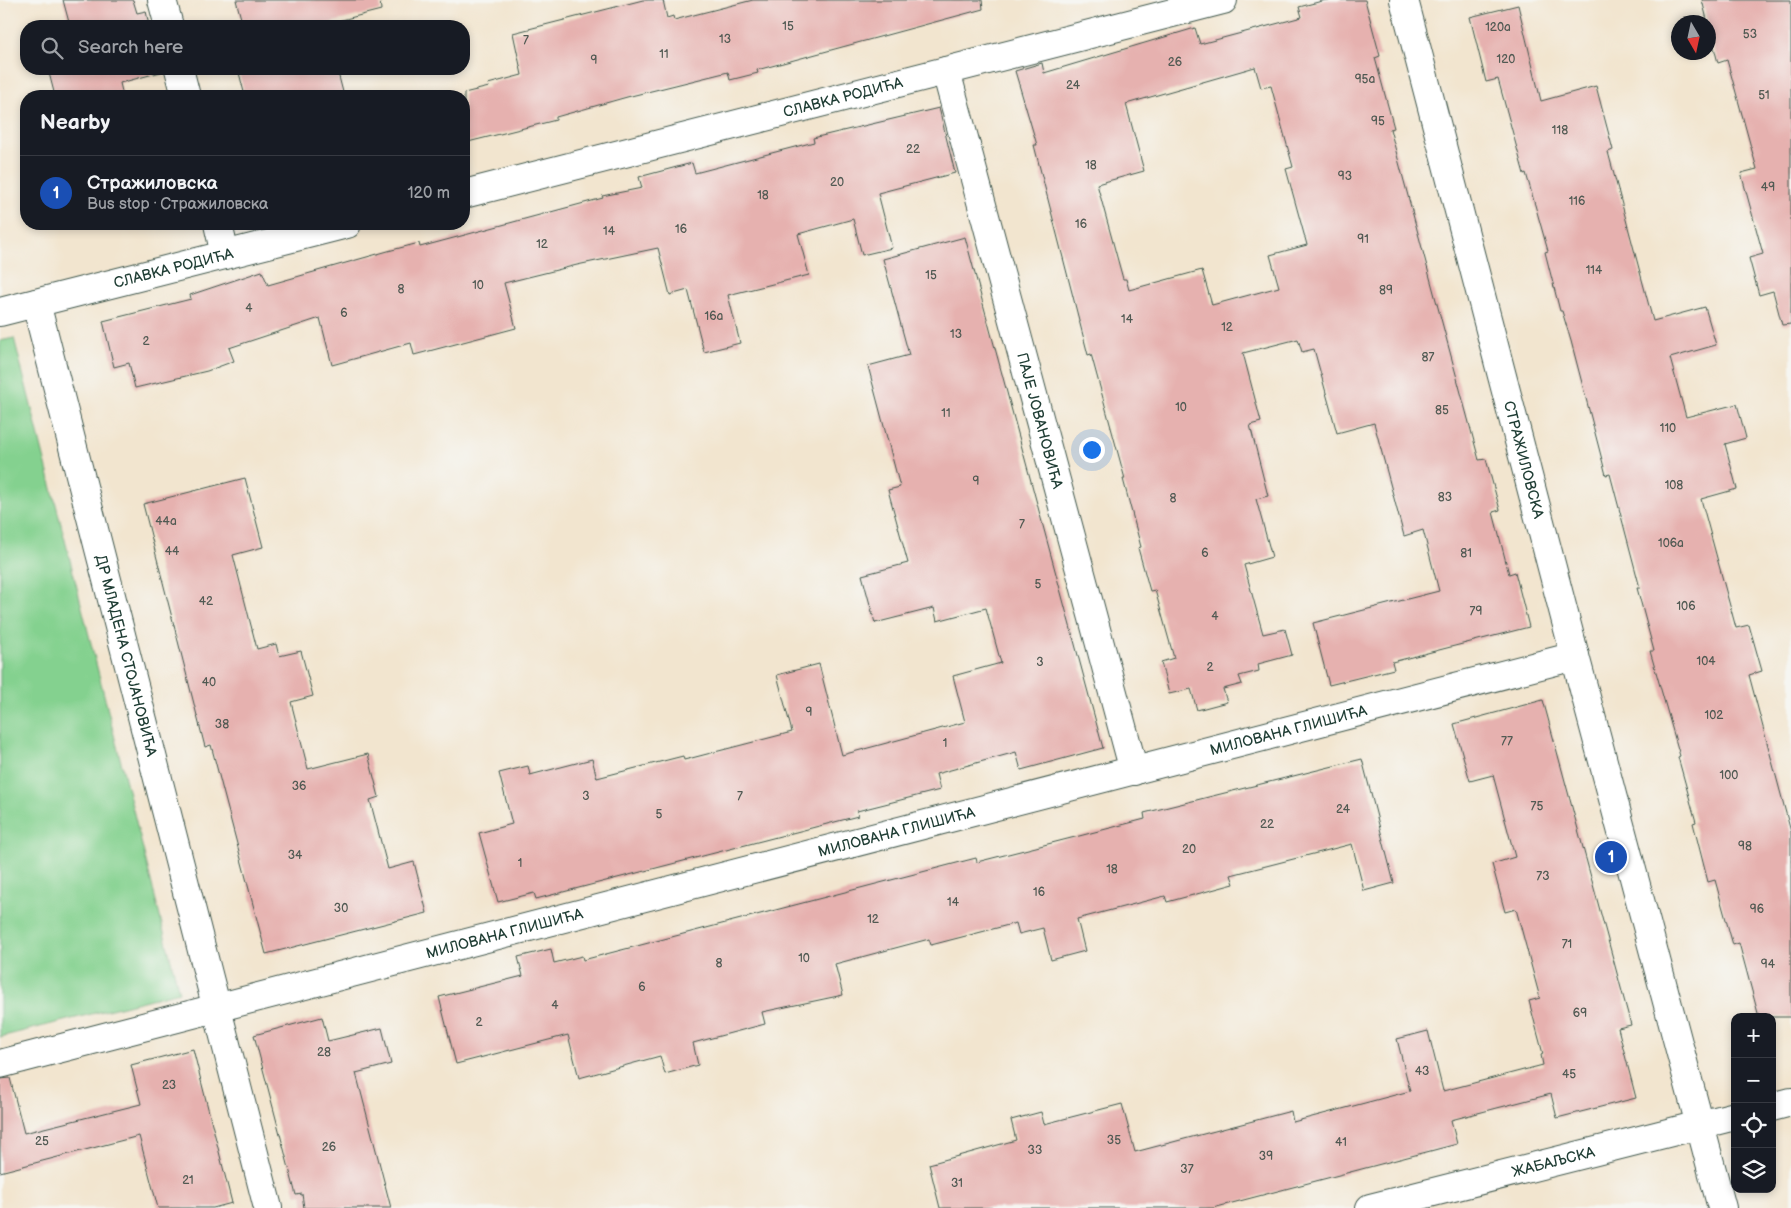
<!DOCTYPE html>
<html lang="en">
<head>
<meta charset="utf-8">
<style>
  body { margin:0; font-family:"Balsamiq Sans",sans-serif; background:#242831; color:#f1f3f6 }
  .controls { position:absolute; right:15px; bottom:15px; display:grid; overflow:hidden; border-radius:10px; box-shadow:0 2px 8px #0003 }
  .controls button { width:45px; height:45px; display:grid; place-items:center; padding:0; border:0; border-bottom:1px solid #363941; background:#171b24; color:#f1f3f6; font:25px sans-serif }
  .compass { position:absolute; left:1671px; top:15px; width:45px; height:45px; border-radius:50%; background:#171b24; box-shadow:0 2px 8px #0003; rotate:171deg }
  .you { position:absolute; left:1091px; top:449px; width:18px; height:18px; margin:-12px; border:4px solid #fff; border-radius:50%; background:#1a73e8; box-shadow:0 0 0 8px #1a73e833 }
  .badge { display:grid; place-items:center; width:32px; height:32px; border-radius:50%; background:#d93025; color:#fff; font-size:16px; font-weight:700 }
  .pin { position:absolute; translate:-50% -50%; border:2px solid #fff; box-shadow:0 1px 5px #0006 }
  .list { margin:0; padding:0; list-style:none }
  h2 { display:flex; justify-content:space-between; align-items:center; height:65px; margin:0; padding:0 20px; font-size:21px }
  h2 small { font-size:16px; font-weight:400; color:#9ea1a6 }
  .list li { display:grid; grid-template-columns:32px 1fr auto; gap:15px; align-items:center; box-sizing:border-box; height:75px; padding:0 20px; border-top:1px solid #363941 }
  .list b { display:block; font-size:19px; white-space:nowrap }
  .list p { margin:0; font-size:16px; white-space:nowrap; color:#9ea1a6 }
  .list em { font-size:16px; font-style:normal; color:#9ea1a6 }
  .icon { flex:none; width:28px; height:28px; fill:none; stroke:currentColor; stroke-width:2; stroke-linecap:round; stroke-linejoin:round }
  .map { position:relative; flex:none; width:1791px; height:1208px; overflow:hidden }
  .search { position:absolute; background:#171b24; box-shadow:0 2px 8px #0003; left:20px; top:20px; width:450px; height:55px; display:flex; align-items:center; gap:12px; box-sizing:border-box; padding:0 18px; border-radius:20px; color:#9ea1a6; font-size:19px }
  .panel { position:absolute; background:#171b24; box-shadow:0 2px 8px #0003; left:20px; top:90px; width:450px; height:140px; border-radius:20px }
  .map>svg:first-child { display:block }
  .green { fill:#84d18f; stroke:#528762 }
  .building { fill:#e6b1af; fill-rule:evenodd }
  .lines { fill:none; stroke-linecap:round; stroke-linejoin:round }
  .minor-casing { stroke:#3f564b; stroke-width:30 }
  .minor { stroke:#fff; stroke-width:28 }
  .labels { text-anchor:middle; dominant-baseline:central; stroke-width:4; stroke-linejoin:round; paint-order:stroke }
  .number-label { font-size:12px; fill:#515a53 }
  .street-label { font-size:15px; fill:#1f3d34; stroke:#f6f6f2 }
</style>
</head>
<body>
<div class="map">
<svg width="1791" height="1208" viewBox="0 0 1791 1208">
  <rect width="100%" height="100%" fill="#f6f6f2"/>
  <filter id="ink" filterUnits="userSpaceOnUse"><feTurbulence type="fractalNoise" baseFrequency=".02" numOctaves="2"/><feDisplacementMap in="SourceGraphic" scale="10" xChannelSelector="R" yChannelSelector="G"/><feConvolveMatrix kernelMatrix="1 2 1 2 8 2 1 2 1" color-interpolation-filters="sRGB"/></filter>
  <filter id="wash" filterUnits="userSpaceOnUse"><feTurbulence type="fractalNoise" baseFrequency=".0096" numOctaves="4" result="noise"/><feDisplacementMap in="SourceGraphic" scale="20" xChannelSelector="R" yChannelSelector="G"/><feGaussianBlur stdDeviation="1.12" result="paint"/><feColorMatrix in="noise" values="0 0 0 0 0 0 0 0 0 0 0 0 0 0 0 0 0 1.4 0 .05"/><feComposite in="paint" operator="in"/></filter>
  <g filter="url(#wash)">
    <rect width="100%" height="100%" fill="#f2e5cf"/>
    <path class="green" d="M14,338L179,992L0,1037V341Z"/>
    <g id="blocks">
      <path class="building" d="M63,0H133L137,13L146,11L149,26H70Z
        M236,0H380L381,10L326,24V26H243Z
        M643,0H663L667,18L673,16L674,20L753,0H982L983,9L757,70L758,73L730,80L728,72L627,97L556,117V120L464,143V93L489,87L488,84L522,75L513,33Z
        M1326,0H1365L1380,56L1375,58L1394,128L1390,129L1479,460L1486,459L1500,510L1493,512L1509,574L1515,572L1529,627L1392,662L1394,669L1329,685L1313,623L1439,591L1423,530L1404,536L1374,423L1337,433L1314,349L1302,352L1298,339L1243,353L1261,422L1250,425L1268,496L1256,499L1272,557L1244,565L1263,634L1285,629L1292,655L1258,664L1259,671L1239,676L1242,684L1223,689L1227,702L1197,710L1191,689L1169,694L1161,662L1174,658L1155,590L1150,591L1138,548L1141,547L1123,479H1125L1091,354L1088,355L1034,145H1037L1015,71L1042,63L1044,73L1195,28L1200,44L1302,17L1299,7ZM1255,67L1261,88L1271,86L1293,167L1286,169L1307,245L1270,255L1279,287L1212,305L1202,270L1129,290L1126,279H1123L1097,184L1144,171L1126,104Z
        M1702,0H1791V324L1782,325L1773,291L1759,295L1749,258L1763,254L1741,173L1757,169L1727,60L1718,63Z
        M1518,5L1541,101L1596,86L1613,150L1608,152L1653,321L1705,307L1716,345L1670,358L1686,417L1737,404L1746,438L1725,444L1737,489L1701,499L1736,628L1749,625L1762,671L1749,675L1791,832V1017H1759L1739,943L1733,945L1715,880L1708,882L1693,823L1696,822L1678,757L1680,756L1650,651H1654L1637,588H1640L1610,474L1606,475L1571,341L1562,311H1560L1545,252L1548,251L1526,173L1524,174L1498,79L1486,82L1470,17Z
        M48,69H160L161,72L120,83L123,96H55Z
        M238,69H337L344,96H245Z
        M939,108L955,173L878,193L892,248L862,255L853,219L798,234L809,275L728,295L740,343L704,352L688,290L670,295L658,248L577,265L504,283L516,328L414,355L411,343L332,365L320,318L229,348L234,361L207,371L135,388L129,363L114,367L103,321L191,299L190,295L262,271L268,285L388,251L419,243L420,247L603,198L602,196L642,188L639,177L692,163L695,173L814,142L813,138Z
        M965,237L1103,748L1021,770L1016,752L936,774L940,790L857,811L858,816L536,899L534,893L498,902L479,833L512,824L499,773L528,766L530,775L592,759L597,778L683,756L684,760L792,732L777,675L819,664L842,755L965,722L953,676L1001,663L986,608L937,621L934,608L875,623L862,575L908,563L888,490L900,487L868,366L909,355L883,259Z
        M245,478L263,547L233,555L257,649L276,644L279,656L301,651L313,696L291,702L308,769L368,754L379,797L370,800L388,869L414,862L427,913L266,954L211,745L205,747L143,504Z
        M1543,700L1631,1025L1618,1028L1636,1098L1557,1118L1551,1094L1451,1120L1457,1144L1213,1208H940L929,1164L1016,1140L1011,1120L1041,1112L1044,1124L1122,1104L1135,1152L1291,1111L1293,1122L1410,1091L1397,1039L1428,1031L1443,1091L1543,1065L1541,1055L1543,1054L1529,1001L1540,998L1516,909L1505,912L1492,864L1515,857L1493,775L1470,781L1454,724Z
        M1362,759L1394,883L1364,891L1352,844L1231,875L1234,884L1167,902L1165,896L1077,919L1085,951L1051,960L1043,928L1019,934L1016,923L931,945L929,939L835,964L843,995L762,1012L765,1024L693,1043L698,1065L665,1074L660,1056L579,1078L568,1035L456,1064L439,997L523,976L518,957L551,949L554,963L582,956L583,960L976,858L977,862L1083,835L1145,819L1144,813Z
        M322,1017L328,1041L382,1028L391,1064L356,1073L391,1208H304L302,1194L296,1195L254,1035Z
        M193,1049L232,1203L213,1208H158L139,1136L0,1172V1079L10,1078L24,1133L141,1104L131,1065Z"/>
    </g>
  </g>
  <g filter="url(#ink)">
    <use href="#blocks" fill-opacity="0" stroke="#3f564b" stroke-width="1"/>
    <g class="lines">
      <defs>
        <g id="minor">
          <path d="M162,0L169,26"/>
          <path id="s1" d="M1404,0L1575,656L1722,1208"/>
          <path d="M179,69L186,96"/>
          <path id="s2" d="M946,71L1134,771"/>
          <path id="s3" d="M464,194L1223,0"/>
          <path d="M218,224L225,255"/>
          <path id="s4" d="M36,303L268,1208"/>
          <path id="s5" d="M0,312L347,224"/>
          <path id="s6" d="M0,1064L1575,656"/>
          <path d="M1772,1107L1791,1102"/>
          <path id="s7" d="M1370,1208L1735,1116"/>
        </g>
      </defs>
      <use href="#minor" class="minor-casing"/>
      <use href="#minor" class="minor"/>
    </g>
  </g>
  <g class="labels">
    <g class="number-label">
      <text x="788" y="26">15</text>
      <text x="1498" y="27">120a</text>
      <text x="1750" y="34">53</text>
      <text x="725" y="39">13</text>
      <text x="526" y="40">7</text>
      <text x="664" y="54">11</text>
      <text x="1506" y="59">120</text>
      <text x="594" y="60">9</text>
      <text x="1175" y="62">26</text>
      <text x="1365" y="79">95a</text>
      <text x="1073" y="85">24</text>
      <text x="1764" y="95">51</text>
      <text x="1378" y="121">95</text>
      <text x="1560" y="130">118</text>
      <text x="913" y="149">22</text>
      <text x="1091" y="165">18</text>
      <text x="1345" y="176">93</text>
      <text x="837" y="182">20</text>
      <text x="1768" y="187">49</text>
      <text x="763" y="195">18</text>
      <text x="1577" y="201">116</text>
      <text x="1081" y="224">16</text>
      <text x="681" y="229">16</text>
      <text x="609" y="231">14</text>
      <text x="1363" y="239">91</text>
      <text x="542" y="244">12</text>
      <text x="1594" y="270">114</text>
      <text x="931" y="275">15</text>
      <text x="478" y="285">10</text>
      <text x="401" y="289">8</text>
      <text x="1386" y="290">89</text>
      <text x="249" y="308">4</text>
      <text x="344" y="313">6</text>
      <text x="714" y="316">16a</text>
      <text x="1127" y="319">14</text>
      <text x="1227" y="327">12</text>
      <text x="956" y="334">13</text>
      <text x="146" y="341">2</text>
      <text x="1428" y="357">87</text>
      <text x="1181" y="407">10</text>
      <text x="1442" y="410">85</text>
      <text x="946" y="413">11</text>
      <text x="1668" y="428">110</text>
      <text x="976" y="481">9</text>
      <text x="1674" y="485">108</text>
      <text x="1445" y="497">83</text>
      <text x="1173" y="498">8</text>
      <text x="166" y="521">44a</text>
      <text x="1022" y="524">7</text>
      <text x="1671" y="543">106a</text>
      <text x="172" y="551">44</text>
      <text x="1205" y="553">6</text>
      <text x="1466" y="553">81</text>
      <text x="1038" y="584">5</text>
      <text x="206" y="601">42</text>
      <text x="1686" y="606">106</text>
      <text x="1476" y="611">79</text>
      <text x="1215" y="616">4</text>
      <text x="1706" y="661">104</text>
      <text x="1040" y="662">3</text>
      <text x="1210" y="667">2</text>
      <text x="209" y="682">40</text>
      <text x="809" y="712">9</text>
      <text x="1714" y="715">102</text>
      <text x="222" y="724">38</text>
      <text x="1507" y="741">77</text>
      <text x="945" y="743">1</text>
      <text x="1729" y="775">100</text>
      <text x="299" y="786">36</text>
      <text x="586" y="796">3</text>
      <text x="740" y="796">7</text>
      <text x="1537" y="806">75</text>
      <text x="1343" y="809">24</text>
      <text x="659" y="814">5</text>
      <text x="1267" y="824">22</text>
      <text x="1745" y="846">98</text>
      <text x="1189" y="849">20</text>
      <text x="295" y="855">34</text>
      <text x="520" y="863">1</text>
      <text x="1112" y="869">18</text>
      <text x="1543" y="876">73</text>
      <text x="1039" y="892">16</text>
      <text x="953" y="902">14</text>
      <text x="341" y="908">30</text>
      <text x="1757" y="909">96</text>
      <text x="873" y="919">12</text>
      <text x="1567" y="944">71</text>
      <text x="804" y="958">10</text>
      <text x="719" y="963">8</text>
      <text x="1768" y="964">94</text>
      <text x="642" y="987">6</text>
      <text x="555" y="1005">4</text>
      <text x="1580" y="1013">69</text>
      <text x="479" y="1022">2</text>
      <text x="324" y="1052">28</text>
      <text x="1422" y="1071">43</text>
      <text x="1569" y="1074">45</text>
      <text x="169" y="1085">23</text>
      <text x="1114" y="1140">35</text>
      <text x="42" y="1141">25</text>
      <text x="1341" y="1142">41</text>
      <text x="329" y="1147">26</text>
      <text x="1035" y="1150">33</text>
      <text x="1266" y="1156">39</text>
      <text x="1187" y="1169">37</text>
      <text x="188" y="1180">21</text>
      <text x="957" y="1183">31</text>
    </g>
    <g class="street-label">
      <text stroke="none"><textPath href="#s3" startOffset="391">СЛАВКА РОДИЋА</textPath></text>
      <text stroke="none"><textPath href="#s5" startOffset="179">СЛАВКА РОДИЋА</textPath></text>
      <text stroke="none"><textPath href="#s2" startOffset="362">ПАЈЕ ЈОВАНОВИЋА</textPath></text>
      <text stroke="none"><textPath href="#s1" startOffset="475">СТРАЖИЛОВСКА</textPath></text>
      <text stroke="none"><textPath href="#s4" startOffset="364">ДР МЛАДЕНА СТОЈАНОВИЋА</textPath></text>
      <text stroke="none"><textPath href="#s6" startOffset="1331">МИЛОВАНА ГЛИШИЋА</textPath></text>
      <text stroke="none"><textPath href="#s6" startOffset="926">МИЛОВАНА ГЛИШИЋА</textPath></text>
      <text stroke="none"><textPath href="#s6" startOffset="521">МИЛОВАНА ГЛИШИЋА</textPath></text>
      <text stroke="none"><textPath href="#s7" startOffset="189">ЖАБАЉСКА</textPath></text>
    </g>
  </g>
</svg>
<div class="controls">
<button>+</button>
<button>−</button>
<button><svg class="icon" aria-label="locate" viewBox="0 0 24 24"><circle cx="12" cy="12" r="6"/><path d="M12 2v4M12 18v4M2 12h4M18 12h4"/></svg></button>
<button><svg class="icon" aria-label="layers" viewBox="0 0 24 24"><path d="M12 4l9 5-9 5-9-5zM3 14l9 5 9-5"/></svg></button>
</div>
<svg class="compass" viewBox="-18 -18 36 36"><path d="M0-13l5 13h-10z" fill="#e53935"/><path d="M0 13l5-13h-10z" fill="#9ea1a6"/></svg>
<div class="you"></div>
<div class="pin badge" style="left:1611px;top:857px;background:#1a4fb4">1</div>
<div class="search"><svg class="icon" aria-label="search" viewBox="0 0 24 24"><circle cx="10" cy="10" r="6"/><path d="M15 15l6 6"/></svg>Search here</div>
<section class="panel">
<h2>Nearby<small></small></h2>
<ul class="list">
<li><span class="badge" style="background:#1a4fb4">1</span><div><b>Стражиловска</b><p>Bus stop · Стражиловска</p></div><em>120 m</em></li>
</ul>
</section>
</div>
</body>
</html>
